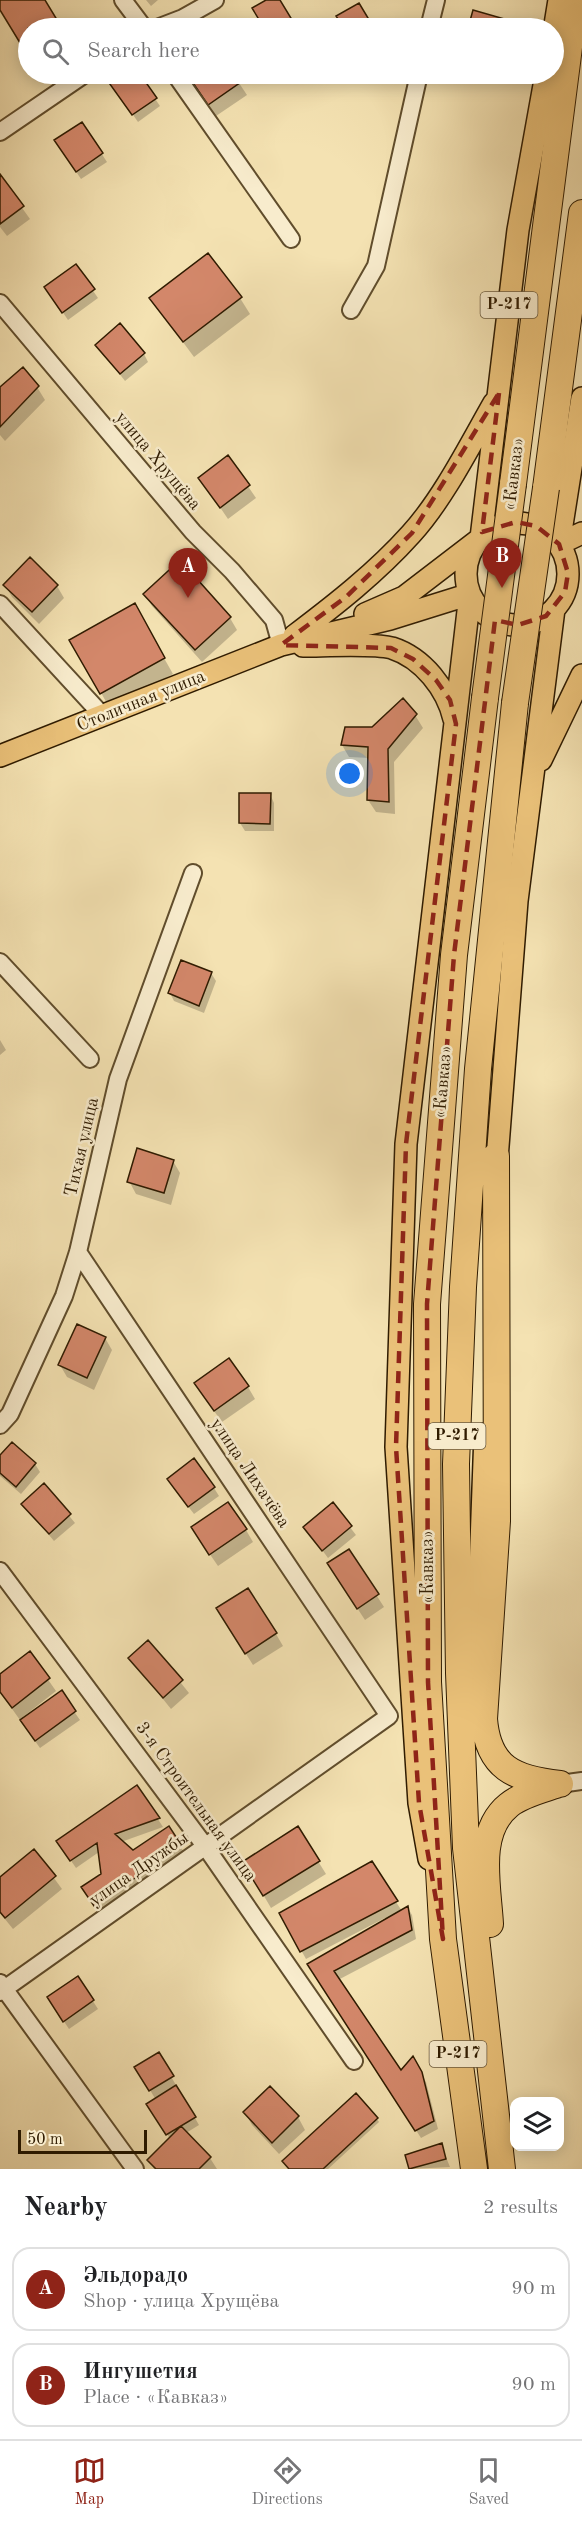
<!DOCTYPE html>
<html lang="en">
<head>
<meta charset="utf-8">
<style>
  body { margin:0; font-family:"Old Standard TT",serif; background:#f2f2f2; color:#202124 }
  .controls { position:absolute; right:18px; bottom:18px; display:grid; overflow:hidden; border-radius:12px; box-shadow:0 3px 15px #0003 }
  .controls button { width:54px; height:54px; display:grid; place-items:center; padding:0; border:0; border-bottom:2px solid #e0e0e0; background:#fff; color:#202124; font:30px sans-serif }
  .scale { position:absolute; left:18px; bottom:15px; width:129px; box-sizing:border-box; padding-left:6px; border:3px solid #2f1b00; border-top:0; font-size:16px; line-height:21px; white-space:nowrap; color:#2f1b00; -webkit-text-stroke:4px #f8eccd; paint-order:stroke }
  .you { position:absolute; left:350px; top:774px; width:21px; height:21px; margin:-15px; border:4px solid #fff; border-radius:50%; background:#1a73e8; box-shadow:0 0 0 9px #1a73e833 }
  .badge { display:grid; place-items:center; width:39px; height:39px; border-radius:50%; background:#8f2418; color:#fff; font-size:20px; font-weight:700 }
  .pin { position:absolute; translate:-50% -50px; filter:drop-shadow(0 2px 3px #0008) }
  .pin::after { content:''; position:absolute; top:32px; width:21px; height:18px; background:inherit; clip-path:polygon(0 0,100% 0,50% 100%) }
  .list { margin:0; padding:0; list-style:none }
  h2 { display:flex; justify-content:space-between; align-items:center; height:78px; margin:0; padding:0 24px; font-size:26px }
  h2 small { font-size:20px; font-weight:400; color:#757577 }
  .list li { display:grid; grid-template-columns:39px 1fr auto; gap:18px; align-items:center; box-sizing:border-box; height:84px; margin:0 12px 12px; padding:0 12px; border:2px solid #e0e0e0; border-radius:18px }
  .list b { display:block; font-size:22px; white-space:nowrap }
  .list p { margin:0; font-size:20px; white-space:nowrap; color:#757577 }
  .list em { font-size:20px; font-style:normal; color:#757577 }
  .icon { flex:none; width:33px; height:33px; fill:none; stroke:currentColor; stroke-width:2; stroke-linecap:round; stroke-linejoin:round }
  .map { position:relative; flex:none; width:582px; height:2169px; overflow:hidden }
  .search { position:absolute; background:#fff; box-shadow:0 3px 15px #0003; left:18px; right:18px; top:18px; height:66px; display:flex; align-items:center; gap:15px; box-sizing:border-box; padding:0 21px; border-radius:33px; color:#757577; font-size:22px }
  .sheet { height:270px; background:#fff }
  nav { display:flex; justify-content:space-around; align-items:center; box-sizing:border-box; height:84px; border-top:2px solid #e0e0e0; background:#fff; font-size:16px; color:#757577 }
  nav a { display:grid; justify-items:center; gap:3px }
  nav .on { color:#8f2418 }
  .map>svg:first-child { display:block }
  .shadow { fill:#0003 }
  .building { fill:#d3876a; stroke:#2f1b00; stroke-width:1.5 }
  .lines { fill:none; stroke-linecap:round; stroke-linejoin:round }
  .minor-casing { stroke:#604d2c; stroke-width:20 }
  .major-casing { stroke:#2f1b00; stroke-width:24 }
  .highway-casing { stroke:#2f1b00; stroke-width:28 }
  .minor { stroke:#f8eccd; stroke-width:16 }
  .major { stroke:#eac179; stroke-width:21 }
  .highway { stroke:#eac179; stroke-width:26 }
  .highway-bridge-casing { stroke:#2f1b00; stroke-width:28; stroke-linecap:butt }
  .highway-bridge { stroke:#eac179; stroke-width:26 }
  .marked { fill:none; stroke:#8f2418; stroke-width:4.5; stroke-dasharray:12 8; stroke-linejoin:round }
  .labels { text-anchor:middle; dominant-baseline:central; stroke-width:5; stroke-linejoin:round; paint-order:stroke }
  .shield { fill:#f8eccd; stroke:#6b5a3e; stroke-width:1.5 }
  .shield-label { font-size:16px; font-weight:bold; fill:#2f1b00 }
  .street-label { font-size:18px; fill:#2f1b00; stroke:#f8eccd }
</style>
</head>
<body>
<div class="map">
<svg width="582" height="2169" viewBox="0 0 582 2169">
  <rect width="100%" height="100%" fill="#f4e2b2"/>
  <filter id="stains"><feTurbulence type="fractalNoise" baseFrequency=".00333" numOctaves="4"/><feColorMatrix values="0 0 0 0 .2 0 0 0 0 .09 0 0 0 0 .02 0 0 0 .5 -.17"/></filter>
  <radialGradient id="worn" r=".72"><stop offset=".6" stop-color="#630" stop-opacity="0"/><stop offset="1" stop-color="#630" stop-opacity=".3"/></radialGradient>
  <path class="shadow" d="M0,0H43L61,28H28V53L0,7Z
    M146,0H158L151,6Z
    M474,12L507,21L511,28H469Z
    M41,74H52L44,78Z
    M119,74H138L160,106L138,122L109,80Z
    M197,74H233L247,95L216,116L191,77Z
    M82,124L107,162L81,179L61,149Z
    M0,177L30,219L7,236L0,227Z
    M76,266L98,298L68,320L51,295Z
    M240,298L250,314L194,357L151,299Z
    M97,345L144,354L148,362L125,381Z
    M37,387L45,400L5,441L0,435V389Z
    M228,457L256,498L228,519L200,478Z
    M5,585L57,586L64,598L39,624L12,597Z
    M145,594L230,618L237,630L202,662L152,606Z
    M134,605L173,674L110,709L72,640Z
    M415,715L423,728L394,762L395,814L376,812L368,800L370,758L349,757L342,745L346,728L372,729Z
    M270,794L274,803V831H245L240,823Z
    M211,973L216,981L204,1013L174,1001L170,993Z
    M0,1040L6,1050L0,1055Z
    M173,1161L180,1173L171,1205L136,1194L129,1181Z
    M105,1338L112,1350L94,1390L67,1377L60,1365Z
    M248,1387L255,1399L222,1422L203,1396Z
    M0,1457L35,1464L40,1472L21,1494L0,1476Z
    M44,1485L75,1523L54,1541L23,1504Z
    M173,1487L214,1488L219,1496L194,1514Z
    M333,1505L356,1535L328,1558L305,1527Z
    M246,1530L253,1542L218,1566L200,1540Z
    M348,1551L384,1607L365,1620L336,1576Z
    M225,1621L276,1634L283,1646L253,1665Z
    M148,1642L189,1693L171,1709L130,1658Z
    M30,1654L56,1691L23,1717L24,1719L61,1693L80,1720L40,1748L0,1692V1676Z
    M137,1787L163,1827L121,1842L133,1852L168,1828L186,1855L100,1913L88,1896L102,1875L99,1852L76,1868L63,1849Z
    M298,1829L326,1874L271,1908L244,1862Z
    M34,1851L62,1889L13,1929L0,1913V1879Z
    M396,1902L402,1911L408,1908L412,1915L416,1939L338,1980L401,2073L412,2058L426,2082L438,2129L421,2138L314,1972L386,1920L385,1918L306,1959L281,1914Z
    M78,1978L98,2009L69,2029L53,2005Z
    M158,2054L199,2125L186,2133L210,2158L217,2169H154L149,2160L170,2139L149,2104L156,2100L136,2067Z
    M270,2088L298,2117L305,2130L279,2154L252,2125L245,2112Z
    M377,2119L379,2122L328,2169H289Z
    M441,2145L450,2167L411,2169L407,2156Z"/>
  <path class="building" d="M0,0H45L62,28H28V56L0,10Z
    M266,0H280L297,28H264L252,8Z
    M359,3L374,28H344L336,16Z
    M473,10L508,20L506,28H468Z
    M116,74H140L157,98L132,115L107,80Z
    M194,74H235L241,82L208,105L189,77Z
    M82,122L103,153L76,172L54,140Z
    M0,174L24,206L0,224Z
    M208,253L242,297L183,342L149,298Z
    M76,264L95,289L62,313L44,287Z
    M120,323L145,353L120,374L95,345Z
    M23,367L39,386L0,427V387Z
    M228,455L250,485L220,508L198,478Z
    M30,557L58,585L32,612L3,585Z
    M180,560L231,617L195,650L143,594Z
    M135,603L165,658L100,694L69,640Z
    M403,698L417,714L388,749L389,802L367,800L368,747L341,745L345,727H372Z
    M239,793H271L270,824L239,823Z
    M181,960L212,972L199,1006L168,993Z
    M137,1148L174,1160L164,1193L127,1182Z
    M77,1324L106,1337L87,1378L58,1365Z
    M229,1358L249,1386L214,1411L194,1383Z
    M12,1442L36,1463L16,1487L0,1473V1455Z
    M194,1458L215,1487L188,1507L167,1479Z
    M44,1483L71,1514L49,1534L21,1504Z
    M228,1502L247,1529L209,1555L191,1527Z
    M333,1502L352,1526L322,1551L303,1527Z
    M349,1549L379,1594L357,1609L327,1563Z
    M248,1588L277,1633L245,1654L216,1608Z
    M148,1640L183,1680L163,1698L128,1658Z
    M30,1651L50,1678L12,1708L0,1692V1674Z
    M62,1690L76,1711L35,1741L20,1720Z
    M137,1785L160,1818L115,1834L133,1850L169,1826L182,1846L94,1906L81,1887L101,1874L97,1843L70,1861L56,1841Z
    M298,1826L320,1861L263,1896L242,1862Z
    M34,1849L56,1876L5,1918L0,1912V1877Z
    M372,1861L398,1901L300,1952L279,1913Z
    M408,1906L412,1930L334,1971L401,2070L413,2056L422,2072L434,2121L415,2131L307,1964Z
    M78,1976L94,2000L63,2022L47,1997Z
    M159,2052L174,2076L149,2091L134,2067Z
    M176,2085L196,2117L166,2135L146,2104Z
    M270,2086L299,2116L272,2143L243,2112Z
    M356,2093L378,2118L323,2169H289L282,2161Z
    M181,2126L211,2157L199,2169H156L147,2160Z
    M442,2143L446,2159L409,2169L405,2155Z"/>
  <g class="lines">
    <defs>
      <path id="minor" d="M123,0L144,28
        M157,28L183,18L215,0
        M429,28L436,0
        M175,74L291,239
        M0,132L85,74
        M0,303L193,532L232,571L274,620L281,645
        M351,310L376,266L419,74
        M0,604L103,716
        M0,962L90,1059
        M0,1425L10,1414L64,1296L78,1252L118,1079L193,873
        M0,1571L205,1846L354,2061
        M560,1784L582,1781
        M0,1983L135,2169
        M0,1992L389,1716L78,1252"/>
      <path id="major" d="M554,31L559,0
        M466 574a51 51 0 1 1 102 0a51 51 0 1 1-102 0Z
        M559,544L582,398
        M559,544L582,533
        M365,614L404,597L481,538L518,230L546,74
        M294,636C335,605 376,573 411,534C443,499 470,445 494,403
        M303,646C324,646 374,643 392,648C423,658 447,689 454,719
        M0,756L281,645L390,619L470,594L406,1144L396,1447L419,1803L429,1859
        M541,760L582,675
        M496,1172L517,901L554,609
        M470,1717L478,1626L485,1434"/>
      <path id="highway" d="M513,484L575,0
        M546,488L582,213
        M496,1156L497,1521L484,1719C488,1768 514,1779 560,1784
        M490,1924C488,1886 475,1832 509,1805C521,1795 541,1790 556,1785
        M474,2169L443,1939L428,1682L427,1304L454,955L485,698
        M502,2169L466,1848L459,1673L456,1464L463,1287L478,1069L515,703"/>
    </defs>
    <use href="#minor" class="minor-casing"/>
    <use href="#major" class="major-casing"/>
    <use href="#highway" class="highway-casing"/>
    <use href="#minor" class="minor"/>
    <use href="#major" class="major"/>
    <use href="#highway" class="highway"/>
    <defs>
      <path id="highway-bridge" d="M485,698L513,484
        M515,703L546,488"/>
    </defs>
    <use href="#highway-bridge" class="highway-bridge-casing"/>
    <use href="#highway-bridge" class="highway-bridge"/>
  </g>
  <path class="marked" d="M499,393L482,532L516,522L536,526L559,544L568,573L565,592L546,616L518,625L495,620L454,955L427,1304L428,1682L443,1939L419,1803L396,1447L406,1144L456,724L450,700L436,680L413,659L391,648L281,645L346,597L412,533Z"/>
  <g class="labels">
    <g class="shield">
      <rect x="480.5" y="292" width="57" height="26" rx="4.5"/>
      <rect x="428.5" y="1423" width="57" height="26" rx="4.5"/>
      <rect x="429.5" y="2041" width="57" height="26" rx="4.5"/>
    </g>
    <g class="shield-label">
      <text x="509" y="305">Р-217</text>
      <text x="457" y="1436">Р-217</text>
      <text x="458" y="2054">Р-217</text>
    </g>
    <g class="street-label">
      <text transform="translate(158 461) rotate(50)">улица Хрущёва</text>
      <text transform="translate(514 474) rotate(-83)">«Кавказ»</text>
      <text transform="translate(141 701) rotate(-22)">Столичная улица</text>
      <text transform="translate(443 1082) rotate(-85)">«Кавказ»</text>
      <text transform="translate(82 1147) rotate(-77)">Тихая улица</text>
      <text transform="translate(250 1473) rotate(56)">улица Лихачёва</text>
      <text transform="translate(428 1567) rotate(-90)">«Кавказ»</text>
      <text transform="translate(196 1802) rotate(54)">3-я Строительная улица</text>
      <text transform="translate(139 1869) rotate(-35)">улица Дружбы</text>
    </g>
  </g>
  <rect width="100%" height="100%" filter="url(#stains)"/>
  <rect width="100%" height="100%" fill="url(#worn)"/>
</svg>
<div class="controls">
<button><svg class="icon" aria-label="layers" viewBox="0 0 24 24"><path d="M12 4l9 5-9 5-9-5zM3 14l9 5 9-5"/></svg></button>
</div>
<div class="scale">50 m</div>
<div class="you"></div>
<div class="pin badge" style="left:188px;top:598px">A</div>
<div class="pin badge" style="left:502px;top:588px">B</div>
<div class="search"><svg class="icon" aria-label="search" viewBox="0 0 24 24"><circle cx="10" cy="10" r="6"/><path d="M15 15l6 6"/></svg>Search here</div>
</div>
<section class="sheet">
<h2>Nearby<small>2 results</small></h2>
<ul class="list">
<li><span class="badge">A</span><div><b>Эльдорадо</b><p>Shop · улица Хрущёва</p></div><em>90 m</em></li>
<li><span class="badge">B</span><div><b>Ингушетия</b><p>Place · «Кавказ»</p></div><em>90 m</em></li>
</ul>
</section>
<nav>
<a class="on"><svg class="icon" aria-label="map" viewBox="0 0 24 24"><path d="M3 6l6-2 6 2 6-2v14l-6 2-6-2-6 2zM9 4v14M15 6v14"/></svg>Map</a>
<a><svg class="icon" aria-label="directions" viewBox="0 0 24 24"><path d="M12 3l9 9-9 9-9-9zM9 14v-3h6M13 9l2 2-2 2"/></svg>Directions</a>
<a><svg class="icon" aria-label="saved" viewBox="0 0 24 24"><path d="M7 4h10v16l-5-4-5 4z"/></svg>Saved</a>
</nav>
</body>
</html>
